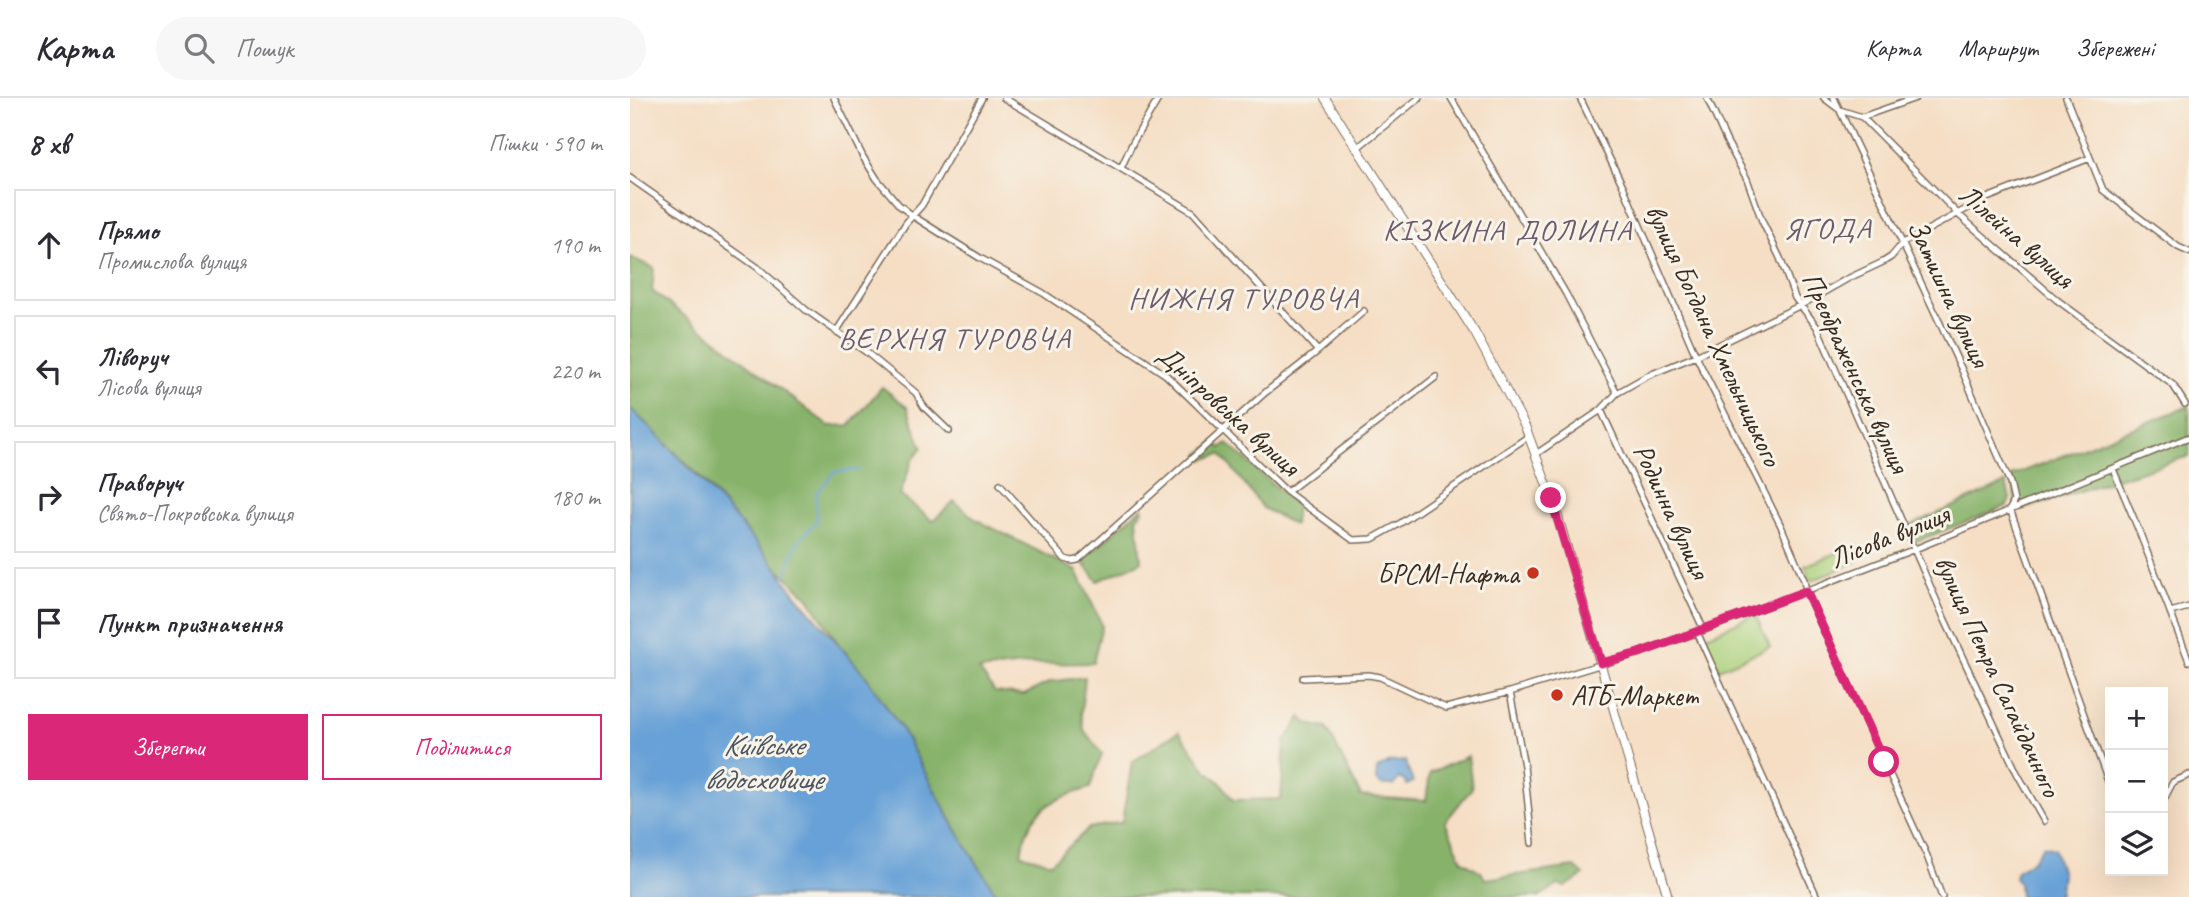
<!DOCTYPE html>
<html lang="uk">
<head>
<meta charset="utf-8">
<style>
  body { margin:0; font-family:Caveat,sans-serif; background:#f7f7f7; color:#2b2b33 }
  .controls { position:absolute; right:21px; bottom:21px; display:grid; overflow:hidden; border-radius:0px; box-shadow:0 7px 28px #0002 }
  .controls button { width:63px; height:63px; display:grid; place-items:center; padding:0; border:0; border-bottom:2px solid #e1e1e2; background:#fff; color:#2b2b33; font:35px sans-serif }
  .stop { position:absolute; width:21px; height:21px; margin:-16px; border:5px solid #db2777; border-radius:50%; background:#fff }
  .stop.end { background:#db2777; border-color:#fff; box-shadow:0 2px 7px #0008 }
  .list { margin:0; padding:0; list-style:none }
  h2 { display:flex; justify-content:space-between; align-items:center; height:91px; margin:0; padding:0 28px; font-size:30px }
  h2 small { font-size:23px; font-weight:400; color:#7c7c81 }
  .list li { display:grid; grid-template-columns:46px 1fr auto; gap:21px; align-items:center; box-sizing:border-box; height:112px; margin:0 14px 14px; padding:0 14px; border:2px solid #e1e1e2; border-radius:0px }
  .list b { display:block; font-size:26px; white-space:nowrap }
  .list p { margin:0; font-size:23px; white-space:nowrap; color:#7c7c81 }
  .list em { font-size:23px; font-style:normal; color:#7c7c81 }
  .actions { display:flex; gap:14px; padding:21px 28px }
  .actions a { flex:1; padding:16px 0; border:2px solid #db2777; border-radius:0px; text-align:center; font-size:24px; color:#db2777 }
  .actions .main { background:#db2777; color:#fff }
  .icon { flex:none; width:38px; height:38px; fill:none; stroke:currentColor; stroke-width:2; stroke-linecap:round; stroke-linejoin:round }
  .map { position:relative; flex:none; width:1559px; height:799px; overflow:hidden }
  header { display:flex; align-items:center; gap:42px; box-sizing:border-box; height:98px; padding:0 35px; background:#fff; border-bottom:2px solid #e1e1e2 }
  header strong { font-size:33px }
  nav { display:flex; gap:38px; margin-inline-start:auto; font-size:24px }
  .search { width:490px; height:63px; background:#f7f7f7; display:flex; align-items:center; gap:18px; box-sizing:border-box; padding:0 24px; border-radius:38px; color:#7c7c81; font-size:26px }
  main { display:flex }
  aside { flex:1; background:#fff }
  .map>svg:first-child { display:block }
  .green { fill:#aad07a; stroke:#727d4c; stroke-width:2 }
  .forest { fill:#87b26a; stroke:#616e44; stroke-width:2 }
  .water { fill:#68a1d7; stroke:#52667a; stroke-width:2 }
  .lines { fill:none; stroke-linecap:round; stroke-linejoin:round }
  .stream { stroke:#68a1d7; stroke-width:2 }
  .street-casing { stroke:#7c6958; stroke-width:8 }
  .primary-casing { stroke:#7c6958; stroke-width:10 }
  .street { stroke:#fff; stroke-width:5 }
  .primary { stroke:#fff; stroke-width:8 }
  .route { stroke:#db2777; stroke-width:9 }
  .poi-dot { fill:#c8321e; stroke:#f7f3e8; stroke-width:2.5 }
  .labels { text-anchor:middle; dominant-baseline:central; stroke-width:6; stroke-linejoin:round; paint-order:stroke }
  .street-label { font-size:28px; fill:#3b2a1e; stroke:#f7f3e8 }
  .poi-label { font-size:28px; fill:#3b2a1e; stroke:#f7f3e8; text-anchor:end }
  .neighbourhood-label { font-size:30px; letter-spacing:2px; fill:#6d5b6b; stroke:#f7f3e8 }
  .water-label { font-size:30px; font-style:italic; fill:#4b545f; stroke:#f7f3e8 }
</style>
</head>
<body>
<header>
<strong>Карта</strong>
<div class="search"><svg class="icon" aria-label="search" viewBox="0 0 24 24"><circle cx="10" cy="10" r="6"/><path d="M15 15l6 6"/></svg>Пошук</div>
<nav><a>Карта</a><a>Маршрут</a><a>Збережені</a></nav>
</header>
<main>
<aside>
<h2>8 хв<small>Пішки · 590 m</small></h2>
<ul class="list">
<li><svg class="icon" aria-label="ahead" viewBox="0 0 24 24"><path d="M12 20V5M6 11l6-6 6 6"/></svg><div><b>Прямо</b><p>Промислова вулиця</p></div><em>190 m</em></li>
<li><svg class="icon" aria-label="left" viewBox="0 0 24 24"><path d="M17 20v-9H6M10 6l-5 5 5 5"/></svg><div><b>Ліворуч</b><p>Лісова вулиця</p></div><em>220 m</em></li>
<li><svg class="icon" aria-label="right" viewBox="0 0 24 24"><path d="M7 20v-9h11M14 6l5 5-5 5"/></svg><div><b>Праворуч</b><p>Свято-Покровська вулиця</p></div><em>180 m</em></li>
<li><svg class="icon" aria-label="arrive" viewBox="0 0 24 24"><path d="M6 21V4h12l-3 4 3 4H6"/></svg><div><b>Пункт призначення</b></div></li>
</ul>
<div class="actions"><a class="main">Зберегти</a><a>Поділитися</a></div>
</aside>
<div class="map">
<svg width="1559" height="799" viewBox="0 0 1559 799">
  <rect width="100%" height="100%" fill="#f7f3e8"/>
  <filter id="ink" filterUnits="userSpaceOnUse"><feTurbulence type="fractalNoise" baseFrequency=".0143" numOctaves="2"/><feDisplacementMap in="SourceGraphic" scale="14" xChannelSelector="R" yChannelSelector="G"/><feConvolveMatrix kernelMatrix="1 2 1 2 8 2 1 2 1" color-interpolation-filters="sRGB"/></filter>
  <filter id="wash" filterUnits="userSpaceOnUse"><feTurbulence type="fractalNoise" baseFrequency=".00686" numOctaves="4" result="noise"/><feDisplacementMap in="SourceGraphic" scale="28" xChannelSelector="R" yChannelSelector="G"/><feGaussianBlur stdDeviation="1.57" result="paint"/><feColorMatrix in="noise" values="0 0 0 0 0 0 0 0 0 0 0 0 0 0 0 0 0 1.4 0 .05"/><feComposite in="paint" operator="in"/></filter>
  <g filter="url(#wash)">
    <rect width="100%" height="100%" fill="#f5dec4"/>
    <path class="green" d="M1221,449L1227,464L1181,483L1175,468Z
      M1125,516L1140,549L1089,571L1075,539Z"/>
    <path class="forest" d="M0,159L24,170L22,193L199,328L220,327L252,289L277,309L292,349L282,363L270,397L303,423L324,403L345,421L447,473L472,527L463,565L403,566L349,572L365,594L394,597L420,584L455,579L451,615L454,632L472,656L460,690C421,701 398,712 391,756L421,765L459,730L492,724L502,664L549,633L576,672L592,686L603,702L651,701L655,643L671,619L678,626L697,630L731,698L796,703L800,675L838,658L842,690L815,724L832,762L851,774L855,781L945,769L954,777L935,789L929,787L908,799H367L325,730L271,630L235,577L210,548L178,499L148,471L72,381L0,310Z
      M1559,308V358L1387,413L1382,378Z
      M584,344L591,350L597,345L666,407L664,427L633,410L591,356L572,362L569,357Z
      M1376,385L1380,401L1377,408L1287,443L1279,428Z
      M512,409L513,412L507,420L511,464L468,483L452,463Z"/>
    <path class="water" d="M0,310C53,361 102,414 148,471L154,482L173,505L235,577L271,630L325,730L368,799H0Z
      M775,663L783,684L777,687L775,683L769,680L764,687H752L746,683L747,671L760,664Z
      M1413,748L1424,751L1432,776L1429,799H1390L1389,785L1385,779L1387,773L1403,762Z"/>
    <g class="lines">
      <path class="stream" d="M154,482L167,444L187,423L186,396L204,374L229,372"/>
    </g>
  </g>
  <g filter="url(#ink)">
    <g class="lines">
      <defs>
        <path id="street" d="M204,0L233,59L247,81L269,107L283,118L350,160L413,195L536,277L657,394L723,442L742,441L769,426L899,338
          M374,0L563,114L688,253
          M821,0L936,196L987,295
          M950,0L993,88L1066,258L1151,428L1174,482L1176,493L1297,758L1312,799
          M1077,0L1097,44L1117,81L1132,123L1150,160L1165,200L1187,229L1315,522L1387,675L1414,723
          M1194,0L1210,12L1232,19L1329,117L1427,202L1543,287L1555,306
          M1204,0L1331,270L1380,385L1384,403L1380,411L1480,689
          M1436,0L1473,92L1548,149L1559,154
          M1232,19L1286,0
          M727,50L789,0
          M491,70L503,44L529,0
          M0,80L127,169L176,212L236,254L286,295L294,309L319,333
          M206,234L276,125L292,107L352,0
          M971,312L1074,532
          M906,356L971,312L987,295L1017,278L1066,258L1171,207L1217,181L1253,164L1261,159L1273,145L1357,100L1460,60
          M1483,371L1509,433L1559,563
          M370,386L435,461L442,463L448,462L636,294L688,253L734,213
          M657,394L806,279
          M1540,514L1559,509
          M1067,534L1187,799
          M673,580L739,577L750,579L816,610L880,594L1009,555L1074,532L1285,451L1559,339
          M880,594L894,668L902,745
          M1533,703L1543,684L1559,677"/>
        <path id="primary" d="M695,0L845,235L895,328L926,412L1038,799"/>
      </defs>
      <use href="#street" class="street-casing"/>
      <use href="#primary" class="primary-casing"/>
      <use href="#street" class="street"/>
      <use href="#primary" class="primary"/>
    </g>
  </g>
  <g class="lines" filter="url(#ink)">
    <path class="route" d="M921,400L971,565L1009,555L1176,493L1254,664"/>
  </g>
  <g class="poi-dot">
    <circle cx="903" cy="475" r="7"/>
    <circle cx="927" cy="597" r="7"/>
  </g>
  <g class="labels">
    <g class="street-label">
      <text transform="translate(1387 138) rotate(41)">Лілейна вулиця</text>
      <text transform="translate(1319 195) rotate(65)">Затишна вулиця</text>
      <text transform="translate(1084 237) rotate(65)">вулиця Богдана Хмельницького</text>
      <text transform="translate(1226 274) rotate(65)">Преображенська вулиця</text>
      <text transform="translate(599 312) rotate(42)">Дніпровська вулиця</text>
      <text transform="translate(1042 413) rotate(65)">Родинна вулиця</text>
      <text transform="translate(1259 438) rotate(-22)">Лісова вулиця</text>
      <text transform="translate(1368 578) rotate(65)">вулиця Петра Сагайдачного</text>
    </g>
    <g class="poi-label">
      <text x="889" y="475">БРСМ-Нафта</text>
      <text x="941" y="597" text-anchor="start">АТБ-Маркет</text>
    </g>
    <g class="neighbourhood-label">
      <text x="1198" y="130">ЯГОДА</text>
      <text x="878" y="132">КІЗКИНА ДОЛИНА</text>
      <text x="614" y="200">НИЖНЯ ТУРОВЧА</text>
      <text x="325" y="240">ВЕРХНЯ ТУРОВЧА</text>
    </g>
    <g class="water-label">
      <text x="133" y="647">Київське<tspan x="133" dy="34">водосховище</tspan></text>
    </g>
  </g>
</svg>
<div class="controls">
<button>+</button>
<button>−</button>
<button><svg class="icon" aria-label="layers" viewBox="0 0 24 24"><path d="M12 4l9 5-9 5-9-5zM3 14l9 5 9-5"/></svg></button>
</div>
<div class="stop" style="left:1254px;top:664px"></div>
<div class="stop end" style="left:921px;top:400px"></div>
</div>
</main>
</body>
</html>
